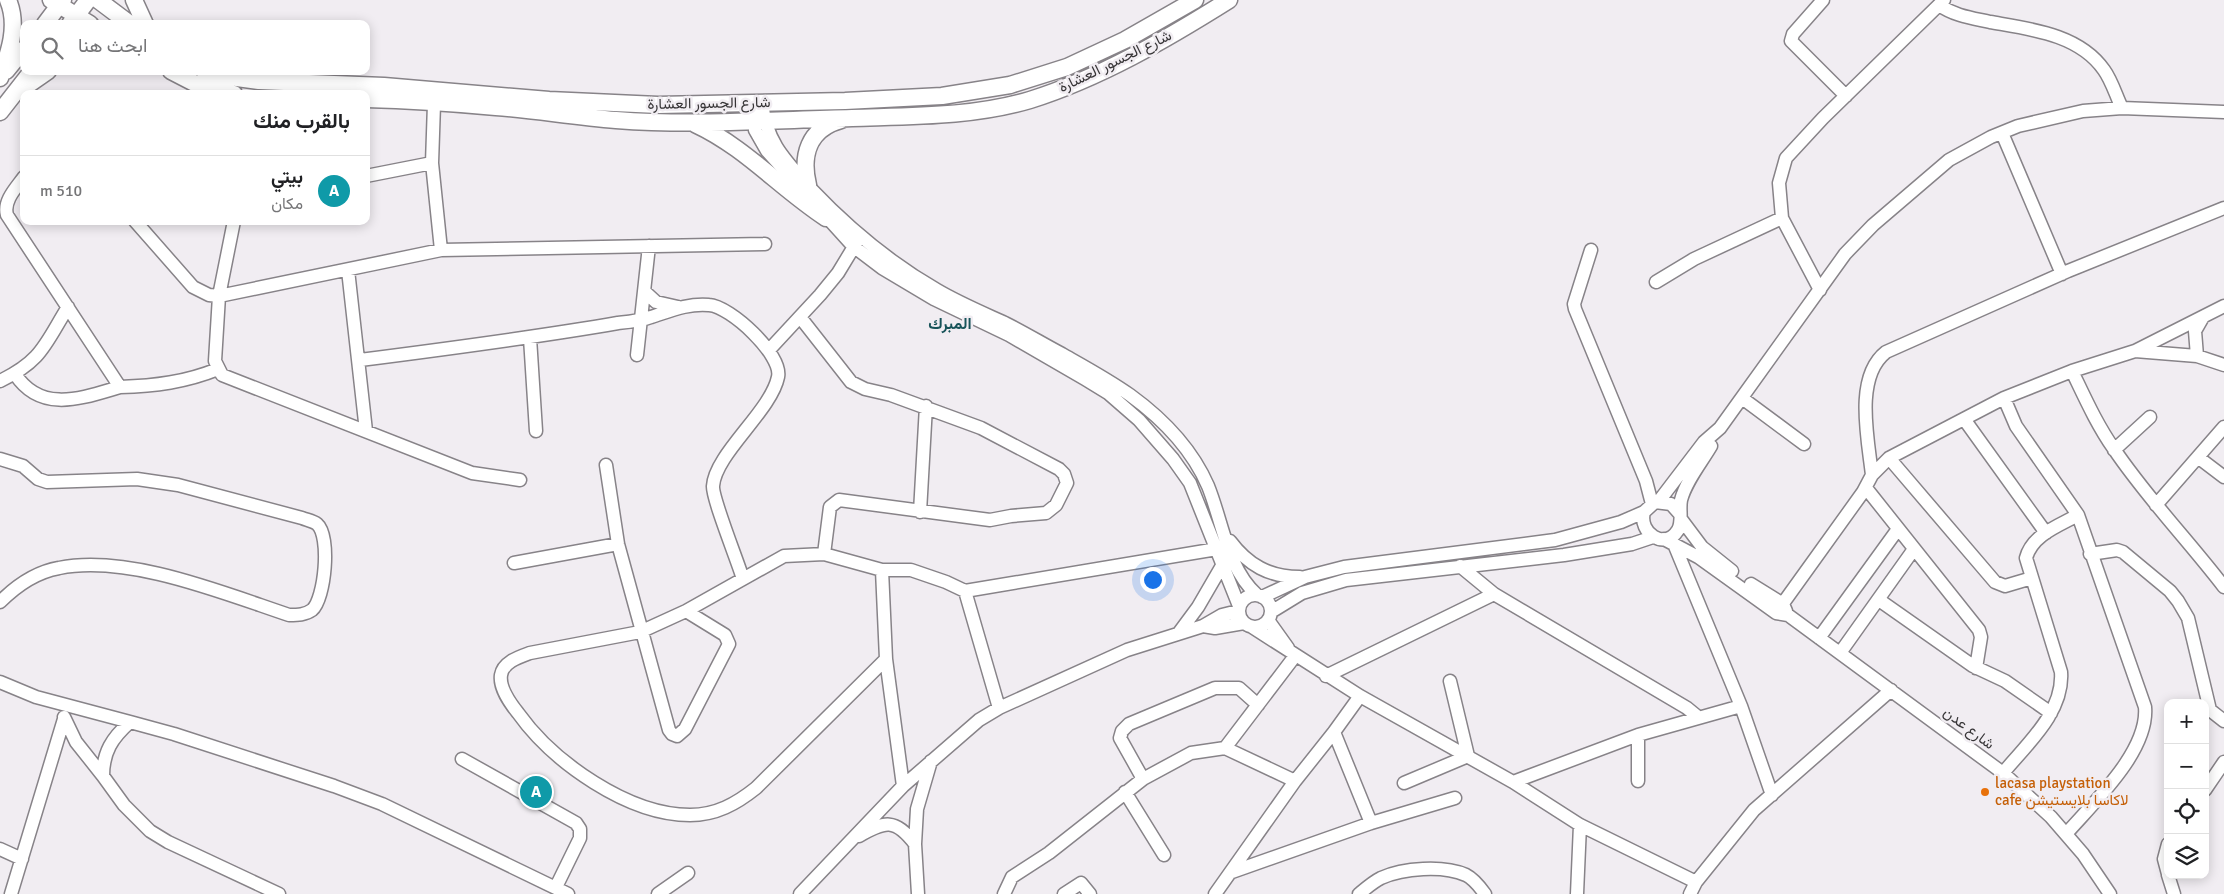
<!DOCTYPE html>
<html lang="ar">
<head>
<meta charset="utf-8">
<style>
  body { margin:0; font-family:Signika,Vazirmatn,sans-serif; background:#f6f6f6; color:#202124; direction:rtl }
  .controls { position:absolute; right:15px; bottom:15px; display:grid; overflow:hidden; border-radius:10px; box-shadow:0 2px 12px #0003 }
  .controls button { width:45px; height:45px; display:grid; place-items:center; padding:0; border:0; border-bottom:1px solid #e0e0e0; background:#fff; color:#202124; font:25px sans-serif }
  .you { position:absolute; left:1152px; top:579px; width:18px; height:18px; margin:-12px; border:4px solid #fff; border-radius:50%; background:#1a73e8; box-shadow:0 0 0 8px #1a73e833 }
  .badge { display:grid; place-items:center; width:32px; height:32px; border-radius:50%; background:#b45309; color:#fff; font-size:16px; font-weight:700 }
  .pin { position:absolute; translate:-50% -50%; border:2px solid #fff; box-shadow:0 1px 5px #0006 }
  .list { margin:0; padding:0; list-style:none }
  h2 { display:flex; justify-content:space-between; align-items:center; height:65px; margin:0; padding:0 20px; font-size:21px }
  h2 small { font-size:16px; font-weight:400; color:#757577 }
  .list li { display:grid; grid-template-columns:32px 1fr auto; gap:15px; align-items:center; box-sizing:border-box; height:70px; padding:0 20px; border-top:1px solid #e0e0e0 }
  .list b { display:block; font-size:19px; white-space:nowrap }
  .list p { margin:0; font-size:16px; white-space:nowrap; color:#757577 }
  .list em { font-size:16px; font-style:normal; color:#757577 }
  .icon { flex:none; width:28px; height:28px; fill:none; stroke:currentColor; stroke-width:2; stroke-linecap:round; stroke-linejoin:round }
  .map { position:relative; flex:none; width:2224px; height:894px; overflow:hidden; direction:ltr }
  .search { position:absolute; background:#fff; box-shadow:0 2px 12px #0003; left:20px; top:20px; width:350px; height:55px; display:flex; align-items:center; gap:12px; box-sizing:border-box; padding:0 18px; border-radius:10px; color:#757577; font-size:19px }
  .panel { position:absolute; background:#fff; box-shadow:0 2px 12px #0003; left:20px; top:90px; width:350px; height:135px; border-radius:10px; direction:rtl }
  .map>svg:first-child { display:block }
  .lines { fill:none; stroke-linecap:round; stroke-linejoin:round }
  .minor-casing { stroke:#878388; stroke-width:15 }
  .major-casing { stroke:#878388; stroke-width:19 }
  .minor { stroke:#fff; stroke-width:12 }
  .major { stroke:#fff; stroke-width:16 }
  .food-dot { fill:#e8710a; stroke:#f1edf2; stroke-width:2 }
  .labels { text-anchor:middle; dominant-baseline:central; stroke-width:5; stroke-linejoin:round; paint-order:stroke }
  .street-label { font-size:15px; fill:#373537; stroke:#f1edf2 }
  .food-label { font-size:15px; fill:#c56008; stroke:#f1edf2; text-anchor:start }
  .neighbourhood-label { font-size:16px; font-weight:bold; fill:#175359; stroke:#f1edf2 }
</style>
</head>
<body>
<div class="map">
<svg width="2224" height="894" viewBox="0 0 2224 894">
  <rect width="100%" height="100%" fill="#f1edf2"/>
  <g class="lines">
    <defs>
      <path id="minor" d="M1823,0L1793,34L1791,41L1846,96
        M1939,5C1955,16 1972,18 1990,22C2030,29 2079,34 2104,70C2112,81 2116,96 2122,108
        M762,102C766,142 785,160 811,189C849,229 890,263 937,290C959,303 983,313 1005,323C1025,333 1043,344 1062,354C1085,367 1109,380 1130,395C1163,419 1192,449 1208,486C1223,523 1227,568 1257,595
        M753,103L755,130L767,151L853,246L882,268L934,299L1009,335L1085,379L1108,393L1139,420L1173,459L1190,483L1239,606
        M434,104L432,163L441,250
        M2002,133L2062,274
        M366,176L432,163
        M24,177C16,188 3,201 7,215L120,387C155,386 186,382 218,369
        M135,221L193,287L209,295L219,296L441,250L765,244
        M234,221L219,296L215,361L222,375L472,473L520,480
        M1591,250L1574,304L1575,309L1646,481L1652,504
        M348,270L366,431
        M1656,282L1694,259L1782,218
        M1820,290L1782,218L1779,183L1786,158L1823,118L1944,0
        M644,291L656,302L678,307
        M800,317L851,382L865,389L891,395L981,428L1059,469L1064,474L1067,483L1056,505L1046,513L1011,516L990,520L839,500L830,507L824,554
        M530,338L536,431
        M769,350L820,295L838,273L858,240
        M2135,351L2224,306
        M637,355L649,246
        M2197,356L2195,331L2203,317
        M360,360C446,349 532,338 618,323C628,322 640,321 651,317C670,311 688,303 709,305C730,306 783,355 778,377C771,411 715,454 713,486C712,498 738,562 743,579
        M2072,371C2085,398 2097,425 2114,449C2147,498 2188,540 2224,587
        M15,374C41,414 82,398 120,387
        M0,381C42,361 45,344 68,307
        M1742,398L1804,444
        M2004,398L2016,426L2078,515L2145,707C2149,751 2094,802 2066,834
        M1964,419L2046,533
        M2114,450L2150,417
        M1889,458L1995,582L2005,586L2032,578
        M2199,458L2224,477
        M0,459L23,466L38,479L47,482L137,479L178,485L302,518C307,520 313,521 317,524C331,536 325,599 312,610C305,615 298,615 289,615C223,593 128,554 59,568C36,572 16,586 0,602
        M606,465L618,544L669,730L672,734L677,736L685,729L729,644L725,635L686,611
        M1872,475C1868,439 1854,377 1886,352L2068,271L2224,208
        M1866,488L1979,630L1981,637L1976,668
        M1659,501L1704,442L1720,428L1845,254L1873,225L1949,160L1991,137L2018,126L2083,111L2122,108L2224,112
        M2156,505L2224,427
        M920,512L926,406
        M1679,513L1671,504L1655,502L1644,512C1638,533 1665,551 1678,530C1683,521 1679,510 1681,500C1686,481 1701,463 1711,446
        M1681,519L1702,547L1732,571
        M1664,539L1698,557L1776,613L1788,615L2003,773L2051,817L2083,854L2110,894
        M1230,541C1248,565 1269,577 1300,577
        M1674,544L1741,706L1772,795
        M2090,554L2117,550L2123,552L2170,591L2178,601L2188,618L2210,710L2224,721
        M514,563L618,544
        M1460,566L1494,594L1687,708L1698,717
        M882,570L886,659L903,786
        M1751,584L1783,604L1786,611
        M965,591L1217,549
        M1239 611a16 16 0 1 1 32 0a16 16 0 1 1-32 0Z
        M1262,597L1305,577L1344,567L1555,540L1621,522L1644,512
        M1879,600L1973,666L2005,681L2051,713
        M1271,612L1302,593L1346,580L1564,555L1632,544L1653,537
        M1776,613L1863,492L1872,475L1889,458L2004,398L2072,371L2135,351L2197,356L2224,365
        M1268,620L1288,648
        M1203,626L1215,628L1244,623
        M1252,627L1360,696L1513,782L1580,825L1696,882
        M1178,634L1198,607L1223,564
        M1819,638L1898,529
        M1840,653L1914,549
        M886,659L756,788C736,804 716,815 690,815C628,815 553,762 518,713C510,703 499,688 501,675C503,662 519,657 530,653L640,632L686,611L784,556L824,554L882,570H911L946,582L965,591L999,708
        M1326,676L1494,594
        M0,682L36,697L130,722
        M64,717L76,742L103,776
        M1334,732L1371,823
        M1225,748L1295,781
        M462,759L576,823L580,829V838L556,887
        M2003,773C2027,744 2064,712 2061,672L2026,558C2032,535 2058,526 2078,515
        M1143,779L1120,738L1122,731L1129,724L1215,688H1239L1258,705
        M1638,781V735
        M1513,782L1638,735L1741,706
        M1404,783L1468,756L1450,681
        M2205,790L2224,762
        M1125,792L1164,855
        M859,836C885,821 895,818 915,844
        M2168,844L2164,859L2168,874
        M0,849L22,859
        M1232,872L1371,823L1455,798
        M2168,875L2174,894
        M11,894L64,719
        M279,894L168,842L150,831L124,805L103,776C103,752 112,738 130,722L174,734L334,786L382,804L568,894
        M658,894L688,873
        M800,894L903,786L979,720L999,708L1127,650L1203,626L1222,615L1238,611
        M918,894L915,844L917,809L931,761
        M1004,894L1012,877L1049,853L1143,779L1191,753L1225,748L1295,656
        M1064,894L1081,883L1090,894
        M1215,894L1295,781L1334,732L1360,696
        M1359,894C1365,889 1373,882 1381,878C1403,868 1443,865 1466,875C1474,879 1480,887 1485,894
        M1577,894L1580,825
        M1690,894L1696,882L1754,810L1891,690"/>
      <path id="major" d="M51,0L90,24
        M98,0L130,24
        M134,0L145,24
        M45,24L63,0
        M70,24L88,0
        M6,71L24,49
        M171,71L200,86L234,94
        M204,71L215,75L259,81L384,86L549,100L658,105L845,101L942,96L1010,85L1067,67L1125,40L1195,0
        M0,78C9,53 19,26 8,0
        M25,87L48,71
        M366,99C409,100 453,103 496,107C536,110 575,117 616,120C694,126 774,120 852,118C912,116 973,117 1030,100C1100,78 1167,39 1229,0
        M0,112L32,71
        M695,124C745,147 780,188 826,218
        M808,185C801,156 808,129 841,120"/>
    </defs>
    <use href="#minor" class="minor-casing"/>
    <use href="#major" class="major-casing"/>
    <use href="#minor" class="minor"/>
    <use href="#major" class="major"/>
  </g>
  <circle class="food-dot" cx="1985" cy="792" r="5"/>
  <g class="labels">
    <g class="street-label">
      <text transform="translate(1115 61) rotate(-26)">شارع الجسور العشارة</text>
      <text transform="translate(709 103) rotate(-1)">شارع الجسور العشارة</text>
      <text transform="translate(1969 728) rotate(37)">شارع عدن</text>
    </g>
    <g class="food-label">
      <text x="1995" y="783">lacasa playstation<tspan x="1995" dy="17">cafe لاكاسا بلايستيشن</tspan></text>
    </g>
    <g class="neighbourhood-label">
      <text x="950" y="324">المبرك</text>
    </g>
  </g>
</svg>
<div class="controls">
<button>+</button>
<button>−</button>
<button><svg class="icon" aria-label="locate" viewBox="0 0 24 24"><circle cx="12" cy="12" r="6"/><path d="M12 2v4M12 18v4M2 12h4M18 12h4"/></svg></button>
<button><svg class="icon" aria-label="layers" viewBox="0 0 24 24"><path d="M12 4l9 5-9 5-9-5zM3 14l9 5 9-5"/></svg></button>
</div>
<div class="you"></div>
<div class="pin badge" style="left:536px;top:792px;background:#0f9aa8">A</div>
<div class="search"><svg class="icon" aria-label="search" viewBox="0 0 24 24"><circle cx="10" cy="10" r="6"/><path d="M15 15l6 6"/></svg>ابحث هنا</div>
<section class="panel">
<h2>بالقرب منك<small></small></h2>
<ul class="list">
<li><span class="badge" style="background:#0f9aa8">A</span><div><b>بيتي</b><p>مكان</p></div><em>510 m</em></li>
</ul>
</section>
</div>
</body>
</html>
